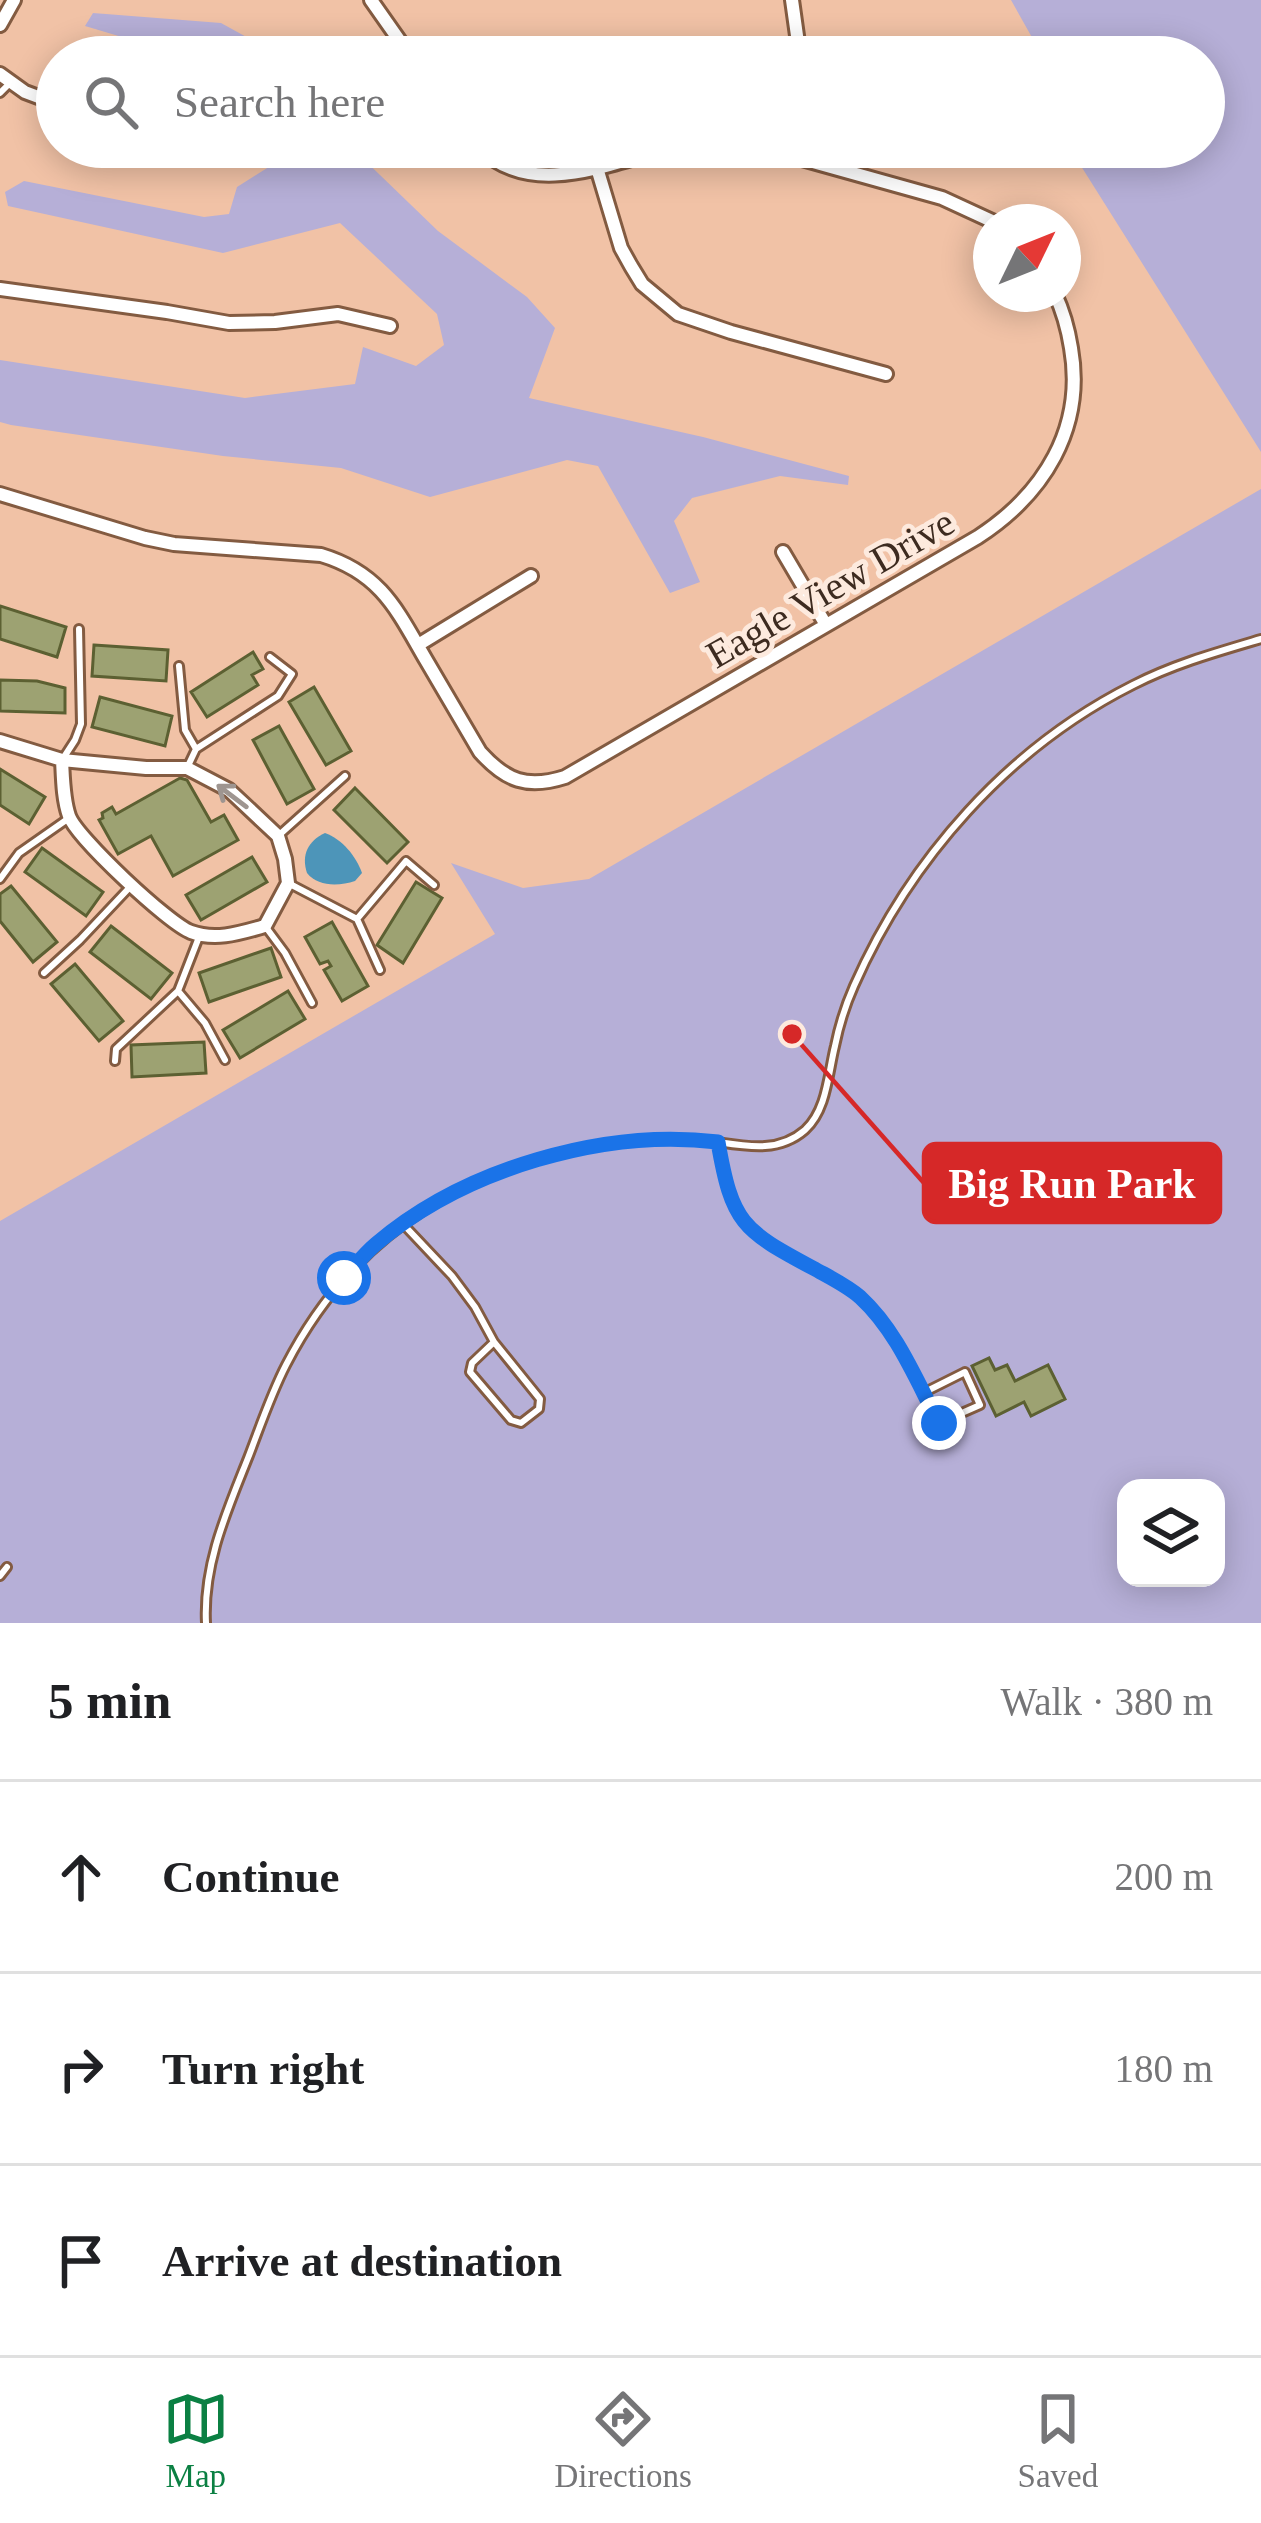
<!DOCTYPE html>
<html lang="en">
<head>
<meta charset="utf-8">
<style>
  body { margin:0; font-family:Georgia,serif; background:#f2f2f2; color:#202124 }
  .controls { position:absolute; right:36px; bottom:36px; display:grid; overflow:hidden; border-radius:24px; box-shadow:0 6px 30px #0003 }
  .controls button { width:108px; height:108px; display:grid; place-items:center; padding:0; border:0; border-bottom:3px solid #e0e0e0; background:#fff; color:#202124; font:60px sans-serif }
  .compass { position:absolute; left:973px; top:204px; width:108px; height:108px; border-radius:50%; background:#fff; box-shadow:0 6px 30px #0003; rotate:47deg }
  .stop { position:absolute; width:36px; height:36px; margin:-27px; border:9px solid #1a73e8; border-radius:50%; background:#fff }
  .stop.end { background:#1a73e8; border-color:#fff; box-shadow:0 3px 12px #0008 }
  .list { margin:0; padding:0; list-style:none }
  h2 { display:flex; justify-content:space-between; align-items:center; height:156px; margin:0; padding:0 48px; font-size:51px }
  h2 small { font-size:39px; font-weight:400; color:#757577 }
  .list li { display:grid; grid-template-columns:78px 1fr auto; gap:36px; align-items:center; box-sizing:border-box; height:192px; padding:0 48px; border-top:3px solid #e0e0e0 }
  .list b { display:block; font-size:45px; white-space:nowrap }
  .list em { font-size:39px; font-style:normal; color:#757577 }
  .icon { flex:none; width:66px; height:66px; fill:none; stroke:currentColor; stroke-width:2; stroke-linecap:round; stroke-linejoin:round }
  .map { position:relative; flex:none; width:1261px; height:1623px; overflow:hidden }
  .search { position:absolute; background:#fff; box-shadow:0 6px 30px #0003; left:36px; right:36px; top:36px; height:132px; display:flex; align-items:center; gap:30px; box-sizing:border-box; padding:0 42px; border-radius:66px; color:#757577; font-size:45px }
  .sheet { height:732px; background:#fff }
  nav { display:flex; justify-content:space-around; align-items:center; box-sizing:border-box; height:168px; border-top:3px solid #e0e0e0; background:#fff; font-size:33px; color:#757577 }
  nav a { display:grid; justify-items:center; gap:6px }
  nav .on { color:#0b8043 }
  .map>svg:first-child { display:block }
  .green { fill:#b6afd7; fill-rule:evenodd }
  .water { fill:#4d95b9 }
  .building { fill:#9da272; stroke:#5c6032; stroke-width:3 }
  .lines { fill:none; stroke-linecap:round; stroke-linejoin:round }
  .lane-casing { stroke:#835b41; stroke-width:12 }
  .street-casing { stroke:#835b41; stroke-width:18 }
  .lane { stroke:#fff; stroke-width:6 }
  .street { stroke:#fff; stroke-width:12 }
  .oneway { stroke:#9e9590 }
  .route { stroke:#1a73e8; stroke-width:15 }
  .labels { text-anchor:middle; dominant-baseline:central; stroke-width:10; stroke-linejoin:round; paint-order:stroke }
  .street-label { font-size:39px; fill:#3d2b20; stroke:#fdeade }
  .leader { fill:none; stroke:#d62828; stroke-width:4.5 }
  .callout-dot { fill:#d62828; stroke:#fdeade; stroke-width:4.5 }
  .callout { fill:#d62828; stroke:#d62828; stroke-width:4.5 }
  .callout-label { font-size:42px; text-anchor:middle; font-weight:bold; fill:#fff }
</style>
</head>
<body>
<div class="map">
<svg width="1261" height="1623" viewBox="0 0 1261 1623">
  <rect width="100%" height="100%" fill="#f1c2a6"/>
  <path class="green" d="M1011,0H1261V452L1069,147H1204V57H1043Z
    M93,13L221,23L283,57H189L85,26Z
    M267,147H351L438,231L527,297L555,328L529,398L703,437L849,476L848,485L780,476L692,498L674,521L700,582L670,593L598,466L567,460L430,497L341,468L223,456L11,425L0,422V360L245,398L355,384L363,347L416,366L444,345L437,314L340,223L223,253L8,206L5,192L24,181L204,217L229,214L237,187L272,165Z
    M1261,489V1623H0V1221L495,934L451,863L523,888L589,879ZM1126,1488H1216V1578H1126Z"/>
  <path class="water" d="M325,833C342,839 356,856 362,873L355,881C339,886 318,887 307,873C301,855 308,841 325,833Z"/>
  <path class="building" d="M0,606L66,627L57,657L0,639Z
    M94,645L168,650L166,681L92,676Z
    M253,652L263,669L252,675L258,685L207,717L191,692Z
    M0,680L37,681L65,688V713L0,711Z
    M314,687L351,751L326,765L289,702Z
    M100,697L172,716L165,746L92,727Z
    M279,726L314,789L287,804L253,740Z
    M0,769L45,797L29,824L0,805Z
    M180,778L187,780L211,822L224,815L238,840L173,876L151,836L118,854L99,820L103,818L102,813L112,807L116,814Z
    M355,788L408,842L387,863L334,810Z
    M42,848L103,892L86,916L25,872Z
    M252,857L267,882L201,920L186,895Z
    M416,882L442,898L403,963L377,945Z
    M11,886L57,942L33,962L0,921V894Z
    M332,922L368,986L342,1001L324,970L331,966L328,961L320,964L305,937Z
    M111,926L172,973L151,999L90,952Z
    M271,948L281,977L209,1002L199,973Z
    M75,964L123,1021L99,1041L51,984Z
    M288,991L305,1019L240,1058L223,1030Z
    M204,1042L206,1073L132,1077L131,1045Z
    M989,1358L995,1370L1007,1365L1015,1381L1048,1365L1065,1399L1031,1416L1024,1402L996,1416L972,1366Z"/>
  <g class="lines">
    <defs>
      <path id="lane" d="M0,93L10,83
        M179,666L185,730L196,749
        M64,757L75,740L81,724L79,629
        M187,768L196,749L278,696L292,674L270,657
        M278,836L345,776
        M0,879L19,853L69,818
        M288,883L357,919L380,970
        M357,919L406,861L434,885
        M265,926L285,953L312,1003
        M44,973L80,940L130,887
        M178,991L205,1023L225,1060
        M115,1061L116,1049L178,991L199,937
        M718,1142C732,1223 742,1230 813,1268C829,1277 846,1285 860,1297C897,1330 916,1380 939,1423L980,1405L965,1372L923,1393
        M403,1224L452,1276L475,1307L494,1342L540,1399L539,1409L521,1423L511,1420L470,1372L472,1363L494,1342
        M0,1576L7,1567
        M206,1623C203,1564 227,1511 248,1458C260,1427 271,1394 286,1365C357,1227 476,1161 628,1141C648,1138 671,1138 691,1139C730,1141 772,1159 805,1130C827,1110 828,1074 835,1046C839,1026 846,1004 854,986C910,859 1008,748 1133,685C1174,664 1217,652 1261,639"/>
      <path id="street" d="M371,0L411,57
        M792,0L800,57
        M0,25L14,0
        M0,74L25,92L57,104
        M479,147C531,201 612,162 673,147
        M759,147L942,198L994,222
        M597,168L621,248L631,266L642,284L678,314L731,332L886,374
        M0,289L167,312L229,323L275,322L338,314L390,326
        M0,494L145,538L174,544L321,555C381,573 397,610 426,660C444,691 462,721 480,752C506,781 527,789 565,777L978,537C1044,494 1085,428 1071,348C1068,329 1063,311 1055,294
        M783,552L826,625
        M418,645L531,576
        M0,741L62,760L146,768H187L229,790L278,836L285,859L288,883L265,926C240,933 216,941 191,932C169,924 77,838 69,816C63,799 63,778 62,760"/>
    </defs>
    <use href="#lane" class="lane-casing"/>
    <use href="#street" class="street-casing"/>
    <use href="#lane" class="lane"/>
    <use href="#street" class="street"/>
  </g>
  <defs><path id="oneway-shaft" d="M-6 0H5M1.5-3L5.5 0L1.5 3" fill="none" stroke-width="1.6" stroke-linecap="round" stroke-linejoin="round" transform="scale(3)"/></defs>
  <use class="oneway" href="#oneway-shaft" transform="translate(232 796) rotate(-143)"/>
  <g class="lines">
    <path class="route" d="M344,1278C354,1267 364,1254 376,1244C464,1169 604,1128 718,1142C732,1223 742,1230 813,1268C829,1277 846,1285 860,1297C897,1331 916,1380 939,1423"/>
  </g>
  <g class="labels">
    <g class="street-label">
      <text transform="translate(830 588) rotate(-30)">Eagle View Drive</text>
    </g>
  </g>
  <path class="leader" d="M792 1034L924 1183"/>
  <circle class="callout-dot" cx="792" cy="1034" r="12"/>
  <rect class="callout" x="924" y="1144" width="296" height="78" rx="12"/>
  <g class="callout-label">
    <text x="1072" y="1198">Big Run Park</text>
  </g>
</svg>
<div class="controls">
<button><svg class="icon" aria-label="layers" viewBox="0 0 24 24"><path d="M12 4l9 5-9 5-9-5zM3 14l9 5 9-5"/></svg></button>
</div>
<svg class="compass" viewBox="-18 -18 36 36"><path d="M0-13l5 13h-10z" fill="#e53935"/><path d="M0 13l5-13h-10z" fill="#757577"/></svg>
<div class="stop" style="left:344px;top:1278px"></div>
<div class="stop end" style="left:939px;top:1423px"></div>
<div class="search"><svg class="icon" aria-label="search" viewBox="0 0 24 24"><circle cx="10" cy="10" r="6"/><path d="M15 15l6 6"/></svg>Search here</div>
</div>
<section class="sheet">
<h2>5 min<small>Walk · 380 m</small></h2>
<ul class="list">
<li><svg class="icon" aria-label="ahead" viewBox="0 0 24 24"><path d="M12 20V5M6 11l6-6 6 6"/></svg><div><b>Continue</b></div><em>200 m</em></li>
<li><svg class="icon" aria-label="right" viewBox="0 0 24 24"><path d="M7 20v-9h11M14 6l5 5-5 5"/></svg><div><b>Turn right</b></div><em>180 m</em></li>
<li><svg class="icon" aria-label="arrive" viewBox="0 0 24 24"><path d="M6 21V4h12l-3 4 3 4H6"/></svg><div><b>Arrive at destination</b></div></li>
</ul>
</section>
<nav>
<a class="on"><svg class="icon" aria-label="map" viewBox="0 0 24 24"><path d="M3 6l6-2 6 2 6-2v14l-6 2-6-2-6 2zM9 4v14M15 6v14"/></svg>Map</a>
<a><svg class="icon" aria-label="directions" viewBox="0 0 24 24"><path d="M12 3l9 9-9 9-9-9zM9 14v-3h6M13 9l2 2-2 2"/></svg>Directions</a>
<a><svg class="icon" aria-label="saved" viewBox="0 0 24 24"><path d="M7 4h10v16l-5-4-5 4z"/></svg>Saved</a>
</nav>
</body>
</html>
